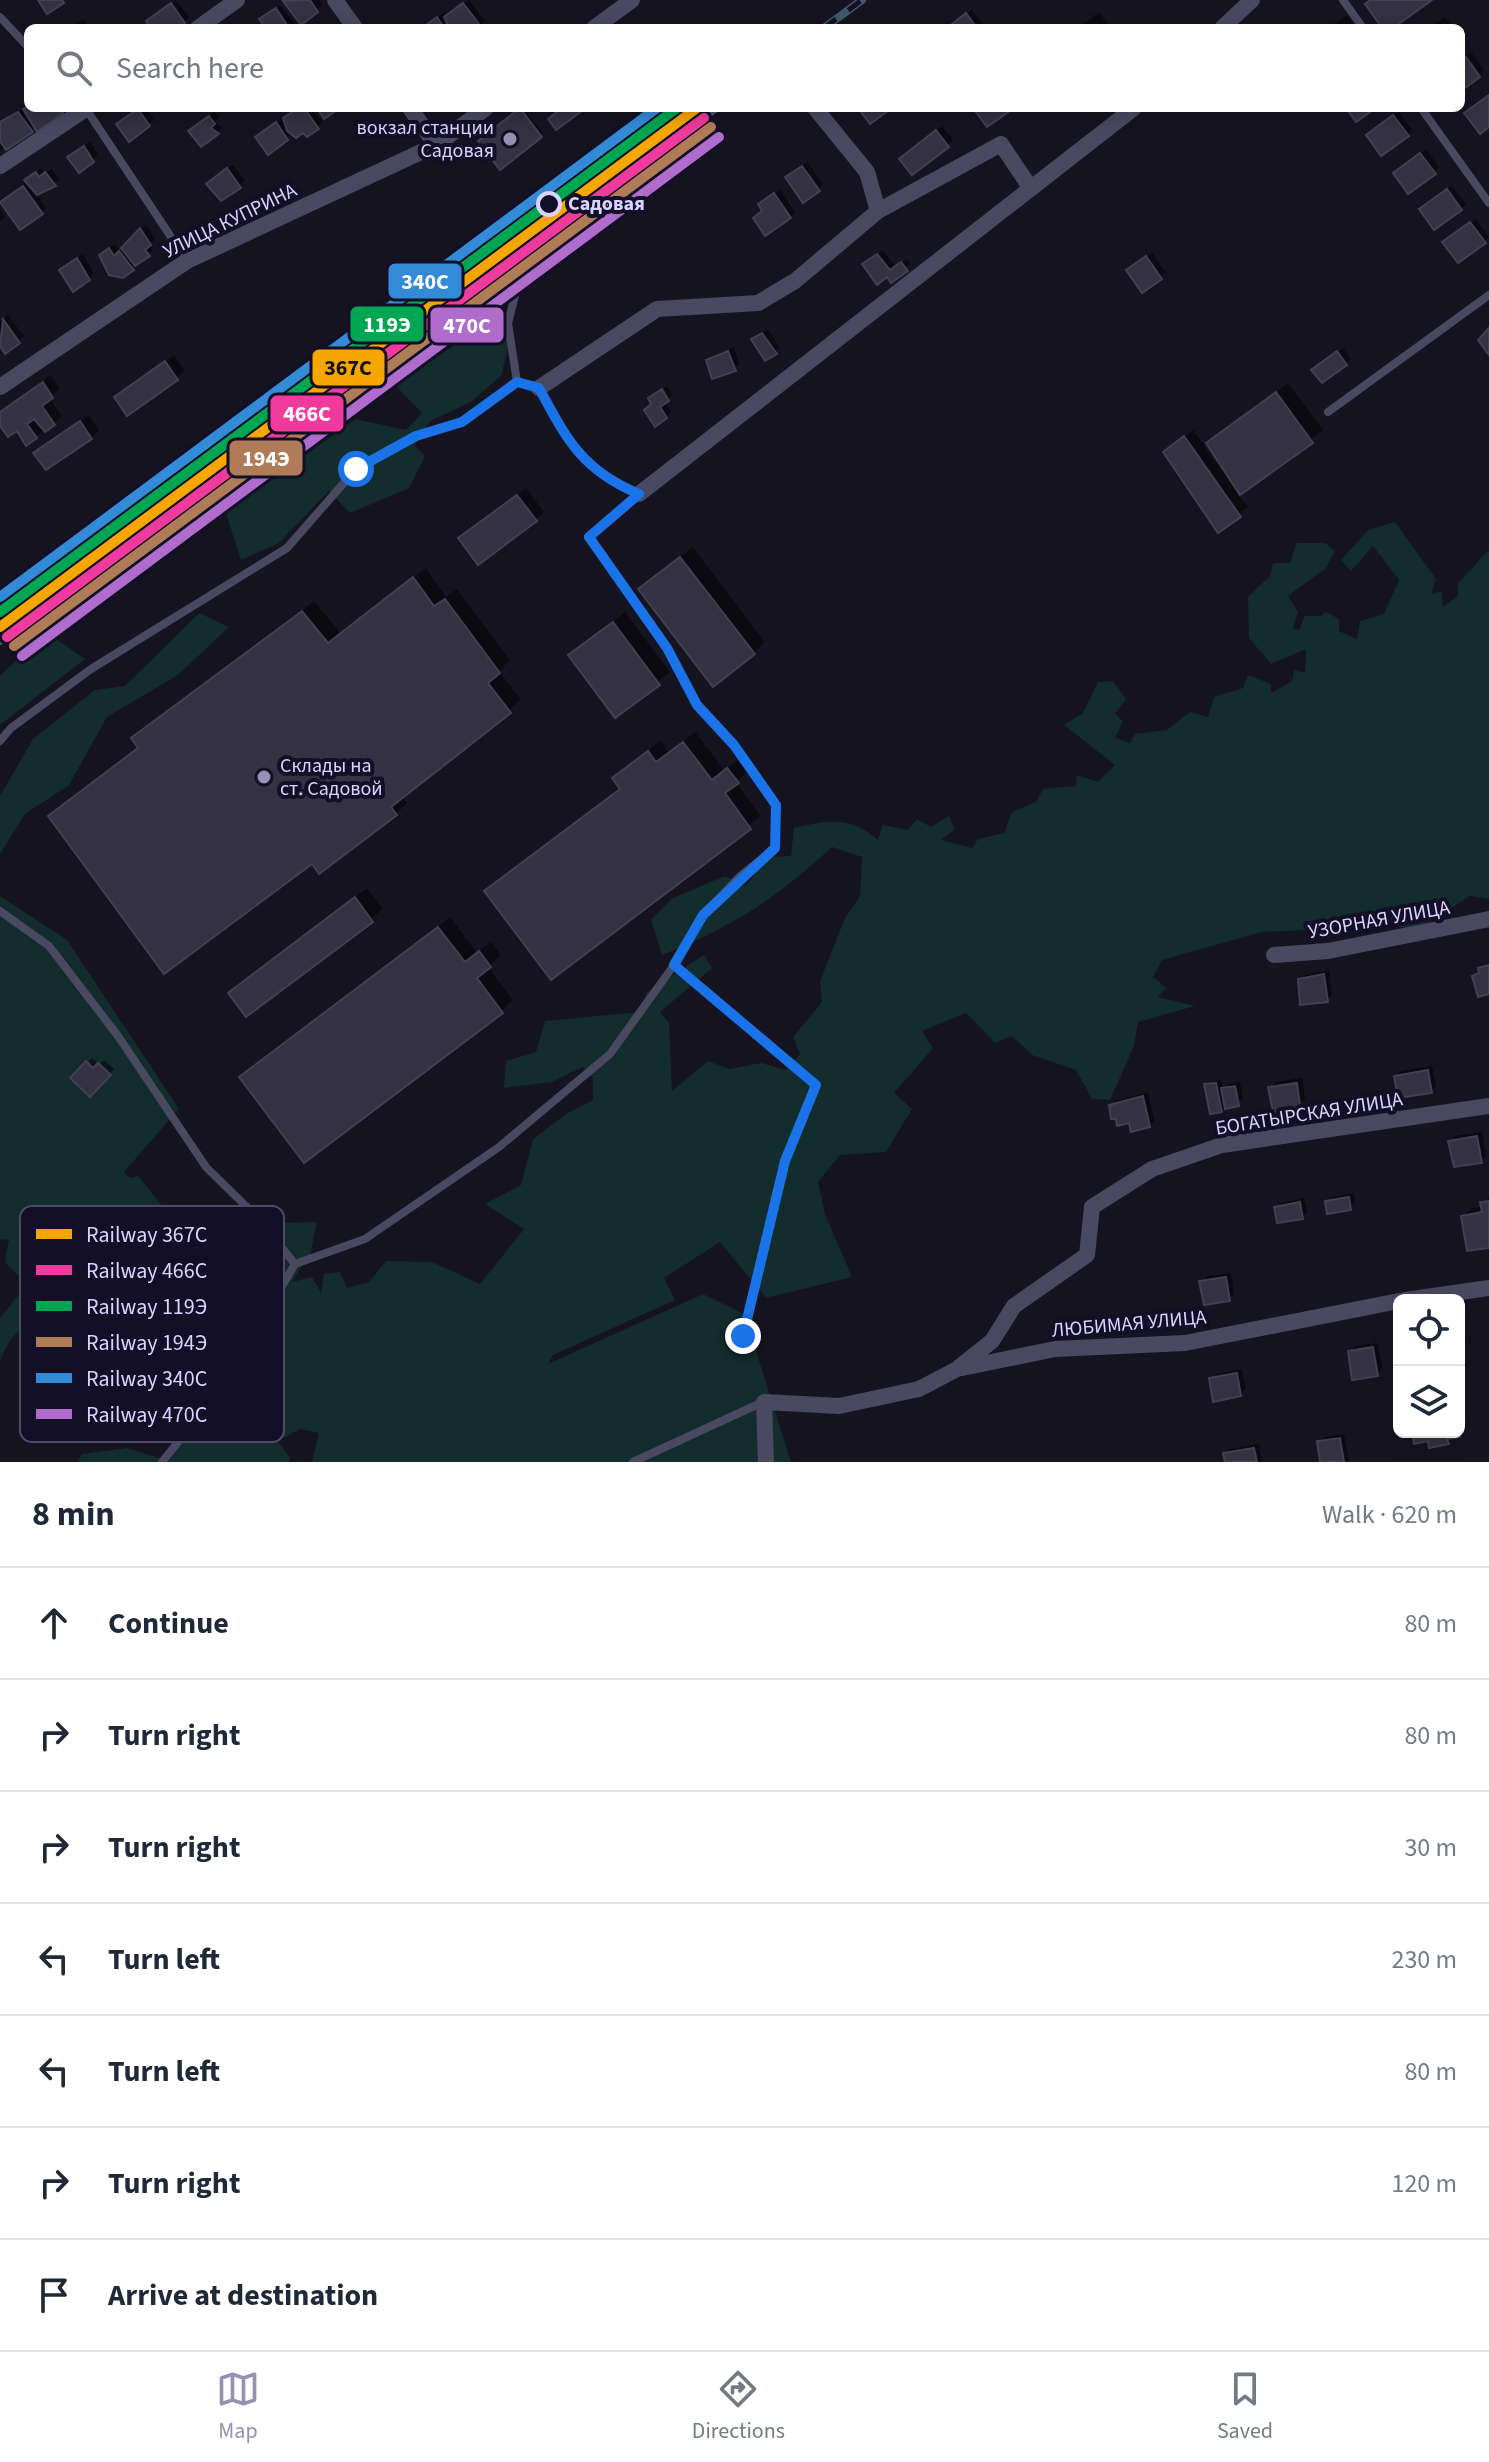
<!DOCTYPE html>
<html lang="en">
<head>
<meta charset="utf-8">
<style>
  body { margin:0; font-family:"Source Sans 3",sans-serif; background:#f2f2f3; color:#1f2937 }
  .controls { position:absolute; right:24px; bottom:24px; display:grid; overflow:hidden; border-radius:12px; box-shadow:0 4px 20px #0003 }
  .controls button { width:72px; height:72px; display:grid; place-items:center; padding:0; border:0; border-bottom:2px solid #e0e1e3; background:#fff; color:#1f2937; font:40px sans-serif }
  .stop { position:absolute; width:24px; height:24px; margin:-18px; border:6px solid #1a73e8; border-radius:50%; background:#fff }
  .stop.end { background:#1a73e8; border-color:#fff; box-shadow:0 2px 8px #0008 }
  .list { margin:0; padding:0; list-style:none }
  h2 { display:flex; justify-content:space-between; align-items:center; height:104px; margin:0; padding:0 32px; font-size:34px }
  h2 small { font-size:26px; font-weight:400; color:#747a83 }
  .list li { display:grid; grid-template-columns:52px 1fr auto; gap:24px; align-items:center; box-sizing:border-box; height:112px; padding:0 32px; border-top:2px solid #e0e1e3 }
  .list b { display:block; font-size:30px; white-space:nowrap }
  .list em { font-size:26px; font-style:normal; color:#747a83 }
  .icon { flex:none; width:44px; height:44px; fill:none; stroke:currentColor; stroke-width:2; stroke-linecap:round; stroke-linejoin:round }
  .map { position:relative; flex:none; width:1489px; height:1462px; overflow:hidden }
  .search { position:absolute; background:#fff; box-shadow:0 4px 20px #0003; left:24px; right:24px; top:24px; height:88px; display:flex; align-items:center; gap:20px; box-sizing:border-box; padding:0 28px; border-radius:12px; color:#747a83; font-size:30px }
  .sheet { height:888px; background:#fff }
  nav { display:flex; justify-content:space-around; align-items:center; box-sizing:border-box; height:112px; border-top:2px solid #e0e1e3; background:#fff; font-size:22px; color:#747a83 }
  nav a { display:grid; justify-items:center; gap:4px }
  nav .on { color:#9591b1 }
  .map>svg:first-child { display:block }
  .green { fill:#132c2d }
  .shadow { fill:#0007 }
  .building { fill:#343243; stroke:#433f54; stroke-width:2 }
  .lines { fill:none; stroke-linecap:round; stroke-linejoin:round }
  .lane { stroke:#4a4962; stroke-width:8 }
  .street { stroke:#4a4962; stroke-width:16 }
  .rail-casing { stroke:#43596b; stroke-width:8 }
  .rail { stroke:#130f26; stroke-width:5; stroke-dasharray:15; stroke-linecap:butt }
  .rail-1-casing { stroke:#130f26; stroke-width:16 }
  .rail-2-casing { stroke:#130f26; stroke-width:16 }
  .rail-3-casing { stroke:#130f26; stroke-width:16 }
  .rail-4-casing { stroke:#130f26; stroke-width:16 }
  .rail-5-casing { stroke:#130f26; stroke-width:16 }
  .rail-6-casing { stroke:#130f26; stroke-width:16 }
  .rail-1 { stroke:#f7a600; stroke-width:10 }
  .rail-2 { stroke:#f13a9d; stroke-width:10 }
  .rail-3 { stroke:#00a651; stroke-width:10 }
  .rail-4 { stroke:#b07c57; stroke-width:10 }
  .rail-5 { stroke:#338bd7; stroke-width:10 }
  .rail-6 { stroke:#b06ccc; stroke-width:10 }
  .route { stroke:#1a73e8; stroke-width:10 }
  .poi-dot { fill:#9591b1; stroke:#130f26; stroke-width:3 }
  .stop-dot { fill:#130f26; stroke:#d9d4ff; stroke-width:4 }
  .labels { text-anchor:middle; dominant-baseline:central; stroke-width:8; stroke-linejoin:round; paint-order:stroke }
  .poi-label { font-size:20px; fill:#d9d4ff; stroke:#130f26; text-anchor:end }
  .stop-label { font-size:20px; font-weight:bold; fill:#d9d4ff; stroke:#130f26; text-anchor:start }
  .street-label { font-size:20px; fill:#d9d4ff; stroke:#130f26 }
  .key { fill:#130f26; stroke:#4e4a67; stroke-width:2 }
  .key-label { font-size:22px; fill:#d9d4ff }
  .line-badge { stroke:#130f26; stroke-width:3 }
  .badge-label { font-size:22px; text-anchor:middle; font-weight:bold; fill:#fff }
  .pale-badge-label { font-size:22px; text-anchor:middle; font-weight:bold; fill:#111 }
</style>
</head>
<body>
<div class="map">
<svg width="1489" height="1462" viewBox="0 0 1489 1462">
  <rect width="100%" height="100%" fill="#161421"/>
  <path class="green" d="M494,320L512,333L501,376L471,402L430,421L415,445L425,457L409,488L350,513L329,491L279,543L241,560L226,513L355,419L406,430L422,413L394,384Z
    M1395,522L1436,579L1431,594L1442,591L1443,607L1458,596V583L1489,550V899L1470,896L1418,929L1384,925L1379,912L1348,928L1262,932L1162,960L1153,977L1166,988L1158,997L1195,1006L1138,1022L1134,1046L1110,1100L1092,1099L1076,1070L1032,1055L1012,1036L995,1043L966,1013L922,1031L933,1048L894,1093L912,1109L886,1152L840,1155L818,1182L825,1214L852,1277L766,1298L720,1242L664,1278L675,1300L553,1355L548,1364L703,1294L754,1319L756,1351L791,1462H312L319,1433L300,1429L278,1441L290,1458L289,1462H78L82,1454L127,1448L168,1461L193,1428L226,1396L180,1386L195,1363L208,1362L236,1316L218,1293L264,1274L259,1249L271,1245L280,1223L317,1222L311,1252L292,1282L312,1277L321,1293L324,1274L340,1272L347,1288L369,1282L386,1261L432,1262L480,1284L524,1229L485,1204L521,1185L533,1139L566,1114L593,1100V1078L583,1067L552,1082L504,1088L506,1061L536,1052L545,1021L639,1012L647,992L704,955L712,968L660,1012L669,1023L672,1091L708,1061L729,1069L761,1063L786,1070L800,1054L793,1037L822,1002L820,981L845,918L860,896L862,857L832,847C776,899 733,926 662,955L651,920L673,898L725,876L746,886L768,857L791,856L794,828C828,820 850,815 878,840L883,825L908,830L917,819L931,827L949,816L955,829L941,840L972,848L978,839L1004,833L1012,812L1036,802L1043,789L1076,786L1077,775L1098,782L1115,765L1064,725L1083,713L1098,682L1113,681L1126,699L1115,714L1123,721L1115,738L1130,743L1135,734L1167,730L1190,712L1208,717L1214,697L1243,688L1248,675L1271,684V693L1292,681L1294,670L1305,673L1306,649L1271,664L1249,638L1248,597L1270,576L1273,563H1290L1297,543H1325L1335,551L1326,568L1288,596L1298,612L1293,628L1299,630L1305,616H1321L1326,612L1339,619V631L1357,639L1360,621L1384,614L1399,580L1373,546L1351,571L1341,560L1368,530Z
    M199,613L229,627L178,675L107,717L69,785L25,814L0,854V796L33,739L95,690L125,686Z
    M46,632L85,659L0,725V676Z
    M0,896L67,940L179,1109L124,1172L130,1178L138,1176L173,1219L163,1241L185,1250L191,1222L215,1227V1245L207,1287L148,1245L146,1232L120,1253L106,1306L153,1338L105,1416L73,1414L64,1401L61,1381C78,1363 88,1371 108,1382L121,1371L142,1339L98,1310L89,1298L66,1305L76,1288L69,1282L39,1294L48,1312C24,1322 9,1337 0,1362V1318L27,1285L5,1262L9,1239L0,1240Z"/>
  <path class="shadow" d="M176,0L189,17L184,22L174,28H142Z
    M288,0H319L322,5L302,22Z
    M469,0L485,21L478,28H424L443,13L446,18Z
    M281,5L295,24L291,28H268L267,15Z
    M972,10L983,25L980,28H948Z
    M1099,12L1111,28H1078Z
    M1347,15L1356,28H1328Z
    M1445,17L1453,28H1429Z
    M84,19L89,28H70Z
    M1471,52L1484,70L1481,74L1467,55Z
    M24,108H65L0,150V123Z
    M140,108H146L154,120L129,139L124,119Z
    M298,108H312L322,122L317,127L292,132L269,153L263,133Z
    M523,108L543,133L500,167L480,142Z
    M214,112L219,117L215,122L222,128L201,144L196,126Z
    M1399,112L1412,130L1407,135L1373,130Z
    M942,126L953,140L912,173L907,154Z
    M90,142L98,155L79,170L69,157Z
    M1426,149L1439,167L1434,172L1400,168Z
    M807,162L823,184L819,189L792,173Z
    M233,165L245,181L222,199L213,179Z
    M41,168L45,173L51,169L60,180L36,193L46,208L41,213L7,197Z
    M1452,186L1466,204L1461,209L1426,204Z
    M780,190L795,212L790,217L764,210L765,200Z
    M0,209L5,217L0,222Z
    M1476,219L1489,237L1484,242L1450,238Z
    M146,224L155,239L149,245L153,250L124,275L106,251L115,244L120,253Z
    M883,250L896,267L907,259L911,265L888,274L870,259Z
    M1152,253L1166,272L1161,277L1134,266Z
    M83,254L94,273L89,279L61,270Z
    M8,315L24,336L6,351L0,342V321Z
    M768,329L780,348L775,353L754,340Z
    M734,347L739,364L734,369L708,361Z
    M1343,348L1351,359L1346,364L1319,365Z
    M174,355L185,371L128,413L116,397Z
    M51,375L60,388L50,398L62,416L54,424L35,437L0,423L4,409Z
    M1288,383L1323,430L1238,494L1248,507L1219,530L1165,452L1193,430L1221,469L1224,467L1209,444Z
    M667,386L673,395L665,402L671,412L666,417L653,404L655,394Z
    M89,415L99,430L91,438L36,453Z
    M526,488L544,512L535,520L469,530Z
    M693,547L765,642L754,653L652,578Z
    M426,568L446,597L457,589L510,660L499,671L521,700L402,796L407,803L396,814L312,861L50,816L140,746L134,738L145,727L314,601L340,633Z
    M625,612L670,672L616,716L571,656Z
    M695,732L724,770L740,759L749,770L736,782L761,816L552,977L487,891L621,787L614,779L626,767L660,741L669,752Z
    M367,888L383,909L246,1014L230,993Z
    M450,917L477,953L491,942L501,955L488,967L513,1000L501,1011L242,1077Z
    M1329,970L1332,995L1327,1000L1300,980L1305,975Z
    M92,1058L99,1065L104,1060L114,1069L90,1094L73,1078Z
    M1432,1066L1436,1086L1431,1091L1396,1076L1401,1071Z
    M1302,1078L1305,1099L1299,1105L1271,1087L1276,1082Z
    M1221,1079L1223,1089L1229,1084L1240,1082L1243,1099L1221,1110L1206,1085Z
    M1148,1092L1154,1121L1149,1126L1130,1120L1111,1106L1116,1101Z
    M1482,1132L1486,1156L1481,1161L1450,1141L1455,1136Z
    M1354,1193L1355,1203L1350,1208L1327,1202L1332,1197Z
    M1489,1196V1246L1463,1217L1472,1208L1483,1207Z
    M1304,1198L1307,1212L1302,1217L1276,1208L1282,1203Z
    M1231,1273L1234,1294L1229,1299L1202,1281L1207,1276Z
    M1461,1314L1466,1341L1459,1346V1315Z
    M1378,1343L1382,1369L1377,1374L1350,1351L1355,1346Z
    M1242,1369L1246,1389L1240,1395L1211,1379L1216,1374Z
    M1459,1414L1464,1430L1448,1443L1431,1446L1459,1432Z
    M1344,1434L1349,1461L1322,1462L1319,1442L1324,1437Z
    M1259,1444L1262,1462H1227L1225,1454L1230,1449Z"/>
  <path class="building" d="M38,0H62L64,3L47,14Z
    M310,0L318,12L301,25L283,1Z
    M1370,0H1432L1393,28H1382L1365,4Z
    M171,3L185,23L178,28H151L146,21Z
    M463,3L482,28H449L444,17Z
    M276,8L289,28H266L259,19Z
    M966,13L977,28H947Z
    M437,17L444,28H422Z
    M1465,56L1480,77L1461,91V59Z
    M1489,95V127L1480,134L1464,113Z
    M28,106L59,108L63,113L37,132L23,109Z
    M298,108H304L319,129L307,137L303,133L296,138L287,131L283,118Z
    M317,108H340L324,119Z
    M520,108L542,137L500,170L478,141Z
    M562,108H586L556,130L548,119Z
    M858,108H892L870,124Z
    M973,108H1014L987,127Z
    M1346,108H1376L1356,122Z
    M138,109L150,126L129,142L116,124Z
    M18,112L33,132L6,150L0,141V122Z
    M1393,115L1409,136L1381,156L1366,135Z
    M209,116L215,124L211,128L219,134L201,147L188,131Z
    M276,122L288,140L268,155L255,137Z
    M936,130L949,147L912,175L899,159Z
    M84,146L94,162L79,173L67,157Z
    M1420,153L1436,174L1408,194L1393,173Z
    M802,166L820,191L803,203L785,177Z
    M227,168L241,188L221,201L206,184Z
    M36,172L39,177L45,172L56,186L37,195L24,180Z
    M23,186L43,214L20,230L0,202Z
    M1447,189L1462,210L1434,230L1419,209Z
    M774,193L791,218L765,236L753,218L762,211L758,204Z
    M1470,222L1486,243L1458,263L1442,242Z
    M140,228L151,245L145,250L150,256L135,266L121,248Z
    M109,248L114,256L119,251L134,270L123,278L109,275L99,255Z
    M877,254L890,270L901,262L908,271L891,283L887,277L877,285L862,264Z
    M1146,256L1162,279L1142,293L1126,270Z
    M77,258L90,280L73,292L59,270Z
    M3,319L20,343L5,354L0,346Z
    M1489,328V355L1478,340Z
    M762,333L777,354L765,361L751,339Z
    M728,351L736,371L712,379L706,360Z
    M1337,351L1347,365L1322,383L1311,370Z
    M165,361L178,380L127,416L114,397Z
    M43,382L53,398L42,406L55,425L45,432L34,419L27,424L37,438L26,446L17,431L8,437L0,426V412Z
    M662,389L669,401L660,407L667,418L655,427L644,410L651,404L648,398Z
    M1276,392L1313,443L1240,495L1206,443Z
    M80,421L92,439L46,470L33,453Z
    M1184,436L1241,517L1218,533L1163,452Z
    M517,495L537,521L478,565L458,538Z
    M680,557L755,654L713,687L638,589Z
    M413,577L434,606L445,599L500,673L488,683L511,713L391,807L397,815L319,874L312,864L164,974L48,816L138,748L131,738L302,611L328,643Z
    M613,622L660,685L615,718L568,655Z
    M683,742L712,780L727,768L739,783L725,793L751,829L551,980L484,891L620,789L612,778L648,751L656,762Z
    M355,897L373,922L246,1017L228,993Z
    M438,927L465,962L479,951L491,967L477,978L503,1013L304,1163L239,1077Z
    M1489,965V994L1478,997L1472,976L1479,973L1478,968Z
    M1324,974L1328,1002L1300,1005L1298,979Z
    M86,1061L93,1068L98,1063L111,1075L90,1097L70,1078Z
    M1428,1070L1432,1093L1398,1098L1394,1076Z
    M1216,1083L1222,1112L1210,1114L1204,1084Z
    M1297,1083L1300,1106L1273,1112L1268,1087Z
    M1235,1086L1239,1106L1225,1109L1221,1088Z
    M1143,1096L1150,1127L1131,1132L1129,1123L1117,1126L1116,1119H1111L1109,1105Z
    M1477,1136L1482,1163L1454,1167L1448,1141Z
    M1349,1197L1351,1210L1327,1214L1325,1201Z
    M1489,1201V1248L1467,1251L1461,1216L1482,1212L1480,1202Z
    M1300,1202L1303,1219L1277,1223L1274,1207Z
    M1226,1277L1230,1301L1204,1305L1199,1281Z
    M1373,1347L1378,1376L1352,1380L1348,1351Z
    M1237,1373L1241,1396L1213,1402L1209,1378Z
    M1459,1430L1460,1437L1447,1439L1449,1444L1429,1448L1428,1441L1414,1444L1412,1432Z
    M1340,1438L1344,1462H1320L1317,1441Z
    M1254,1448L1257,1462H1225L1223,1453Z"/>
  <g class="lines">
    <path class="lane" d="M1343,0L1363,28
      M0,17L28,47
      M1421,108L1489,203
      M86,109L187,261
      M516,292L508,323L517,382
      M1328,412L1489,295
      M0,741L11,728L91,669L287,548L356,469L416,436L462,422L517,382L539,388C567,440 582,470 639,494L589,537L667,648L697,705L734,745L776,805L775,848L740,876L703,915L674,965L610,1054L499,1147L365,1239L295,1264L224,1385L162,1462
      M0,911L49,946L118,1036L206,1167L255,1215L295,1264
      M674,965L816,1085L785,1161L743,1336
      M633,1462L763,1402"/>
    <path class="street" d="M335,0L355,28
      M198,28L237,0
      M594,28L632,0
      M1222,28L1252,0
      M410,108L436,145
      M815,108L867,172L878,211
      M0,166L87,108
      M0,387L187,261L436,145L486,108
      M539,388L657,309L758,303L795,281L878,211L1001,144L1030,187
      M639,494L1134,108
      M1274,955L1328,951L1489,919
      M1405,1300L1489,1288
      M962,1368L1055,1349L1185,1343L1399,1301
      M766,1462L764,1402L839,1406L919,1389L957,1369L992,1341L1014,1306L1087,1255L1092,1207L1152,1169L1222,1145L1489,1106"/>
    <defs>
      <path id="rail" d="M824,28L862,0
        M0,641L716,108"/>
    </defs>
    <use href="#rail" class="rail-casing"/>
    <use href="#rail" class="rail"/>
    <defs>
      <path id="rail-1" d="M0,627L697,108"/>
      <path id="rail-2" d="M7,637L704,118"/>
      <path id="rail-3" d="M0,612L677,108"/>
      <path id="rail-4" d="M14,646L711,127"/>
      <path id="rail-5" d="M0,597L657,108"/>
      <path id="rail-6" d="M22,656L719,137"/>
    </defs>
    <use href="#rail-1" class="rail-1-casing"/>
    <use href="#rail-2" class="rail-2-casing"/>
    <use href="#rail-3" class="rail-3-casing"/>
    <use href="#rail-4" class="rail-4-casing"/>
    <use href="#rail-5" class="rail-5-casing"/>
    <use href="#rail-6" class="rail-6-casing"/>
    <use href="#rail-1" class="rail-1"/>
    <use href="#rail-2" class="rail-2"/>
    <use href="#rail-3" class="rail-3"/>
    <use href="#rail-4" class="rail-4"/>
    <use href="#rail-5" class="rail-5"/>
    <use href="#rail-6" class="rail-6"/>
  </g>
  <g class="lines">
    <path class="route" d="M356,469L416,436L462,422L517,382L539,388C567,440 582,470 639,494L589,537L667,648L697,705L734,745L776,805L775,848L703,915L674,965L816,1085L785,1161L743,1336"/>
  </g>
  <g class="poi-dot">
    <circle cx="510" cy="139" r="8"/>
    <circle cx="264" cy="777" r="8"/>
  </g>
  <circle class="stop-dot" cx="549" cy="204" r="11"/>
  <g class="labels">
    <g class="poi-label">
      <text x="494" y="128">вокзал станции<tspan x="494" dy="23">Садовая</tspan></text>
      <text x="280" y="766" text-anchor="start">Склады на<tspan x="280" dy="23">ст. Садовой</tspan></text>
    </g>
    <g class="stop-label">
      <text x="568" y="204">Садовая</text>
    </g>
    <g class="street-label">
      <text transform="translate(230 221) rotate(-26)">УЛИЦА КУПРИНА</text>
      <text transform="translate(1379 920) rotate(-10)">УЗОРНАЯ УЛИЦА</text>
      <text transform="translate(1309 1114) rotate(-9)">БОГАТЫРСКАЯ УЛИЦА</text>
      <text transform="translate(1129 1324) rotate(-5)">ЛЮБИМАЯ УЛИЦА</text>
    </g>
  </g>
  <rect x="20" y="1206" width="264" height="236" rx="12" class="key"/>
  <rect x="36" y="1229" width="36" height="10" fill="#f7a600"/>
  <rect x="36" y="1265" width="36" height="10" fill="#f13a9d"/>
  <rect x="36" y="1301" width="36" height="10" fill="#00a651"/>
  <rect x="36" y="1337" width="36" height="10" fill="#b07c57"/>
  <rect x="36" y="1373" width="36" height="10" fill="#338bd7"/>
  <rect x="36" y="1409" width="36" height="10" fill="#b06ccc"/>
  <g class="key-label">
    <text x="86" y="1242">Railway 367С</text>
    <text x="86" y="1278">Railway 466С</text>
    <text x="86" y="1314">Railway 119Э</text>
    <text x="86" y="1350">Railway 194Э</text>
    <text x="86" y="1386">Railway 340С</text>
    <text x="86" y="1422">Railway 470С</text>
  </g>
  <g class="line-badge">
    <rect x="387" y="262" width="76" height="38" rx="8" fill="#338bd7"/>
    <rect x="349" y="305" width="76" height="38" rx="8" fill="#00a651"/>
    <rect x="429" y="306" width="76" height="38" rx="8" fill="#b06ccc"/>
    <rect x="311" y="348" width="75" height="39" rx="8" fill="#f7a600"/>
    <rect x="269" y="394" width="76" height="39" rx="8" fill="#f13a9d"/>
    <rect x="228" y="439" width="76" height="38" rx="8" fill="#b07c57"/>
  </g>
  <g class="badge-label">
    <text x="425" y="289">340С</text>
    <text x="387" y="332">119Э</text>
    <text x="467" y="333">470С</text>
    <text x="307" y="421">466С</text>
    <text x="266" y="466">194Э</text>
  </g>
  <g class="pale-badge-label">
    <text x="348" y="375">367С</text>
  </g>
</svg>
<div class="controls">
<button><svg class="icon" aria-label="locate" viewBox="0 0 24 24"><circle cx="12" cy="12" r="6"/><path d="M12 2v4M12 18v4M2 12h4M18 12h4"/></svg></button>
<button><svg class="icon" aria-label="layers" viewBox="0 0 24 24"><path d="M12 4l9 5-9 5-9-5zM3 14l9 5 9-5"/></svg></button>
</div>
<div class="stop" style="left:356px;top:469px"></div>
<div class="stop end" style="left:743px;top:1336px"></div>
<div class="search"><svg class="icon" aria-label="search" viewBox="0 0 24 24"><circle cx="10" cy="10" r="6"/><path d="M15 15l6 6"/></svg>Search here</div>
</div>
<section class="sheet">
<h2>8 min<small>Walk · 620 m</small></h2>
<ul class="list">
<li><svg class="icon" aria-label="ahead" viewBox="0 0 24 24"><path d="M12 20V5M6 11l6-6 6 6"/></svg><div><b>Continue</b></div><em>80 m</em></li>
<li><svg class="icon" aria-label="right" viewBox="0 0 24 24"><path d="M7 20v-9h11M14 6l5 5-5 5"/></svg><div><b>Turn right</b></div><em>80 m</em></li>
<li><svg class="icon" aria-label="right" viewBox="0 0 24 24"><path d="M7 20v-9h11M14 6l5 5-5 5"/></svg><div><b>Turn right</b></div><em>30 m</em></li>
<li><svg class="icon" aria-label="left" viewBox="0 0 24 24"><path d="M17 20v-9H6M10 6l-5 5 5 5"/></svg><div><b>Turn left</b></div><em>230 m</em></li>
<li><svg class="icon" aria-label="left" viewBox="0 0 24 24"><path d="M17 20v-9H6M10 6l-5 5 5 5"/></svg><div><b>Turn left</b></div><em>80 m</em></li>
<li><svg class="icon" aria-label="right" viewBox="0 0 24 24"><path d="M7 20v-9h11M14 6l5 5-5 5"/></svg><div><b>Turn right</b></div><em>120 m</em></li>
<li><svg class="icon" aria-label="arrive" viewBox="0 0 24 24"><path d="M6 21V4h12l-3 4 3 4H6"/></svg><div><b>Arrive at destination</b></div></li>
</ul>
</section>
<nav>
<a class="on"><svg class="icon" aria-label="map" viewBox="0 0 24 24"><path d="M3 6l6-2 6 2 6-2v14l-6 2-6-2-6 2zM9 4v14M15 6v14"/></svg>Map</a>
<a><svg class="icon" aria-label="directions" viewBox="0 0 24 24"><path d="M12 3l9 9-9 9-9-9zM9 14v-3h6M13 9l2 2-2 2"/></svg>Directions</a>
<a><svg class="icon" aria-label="saved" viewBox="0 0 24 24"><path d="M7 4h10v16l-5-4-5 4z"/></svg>Saved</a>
</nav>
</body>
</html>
